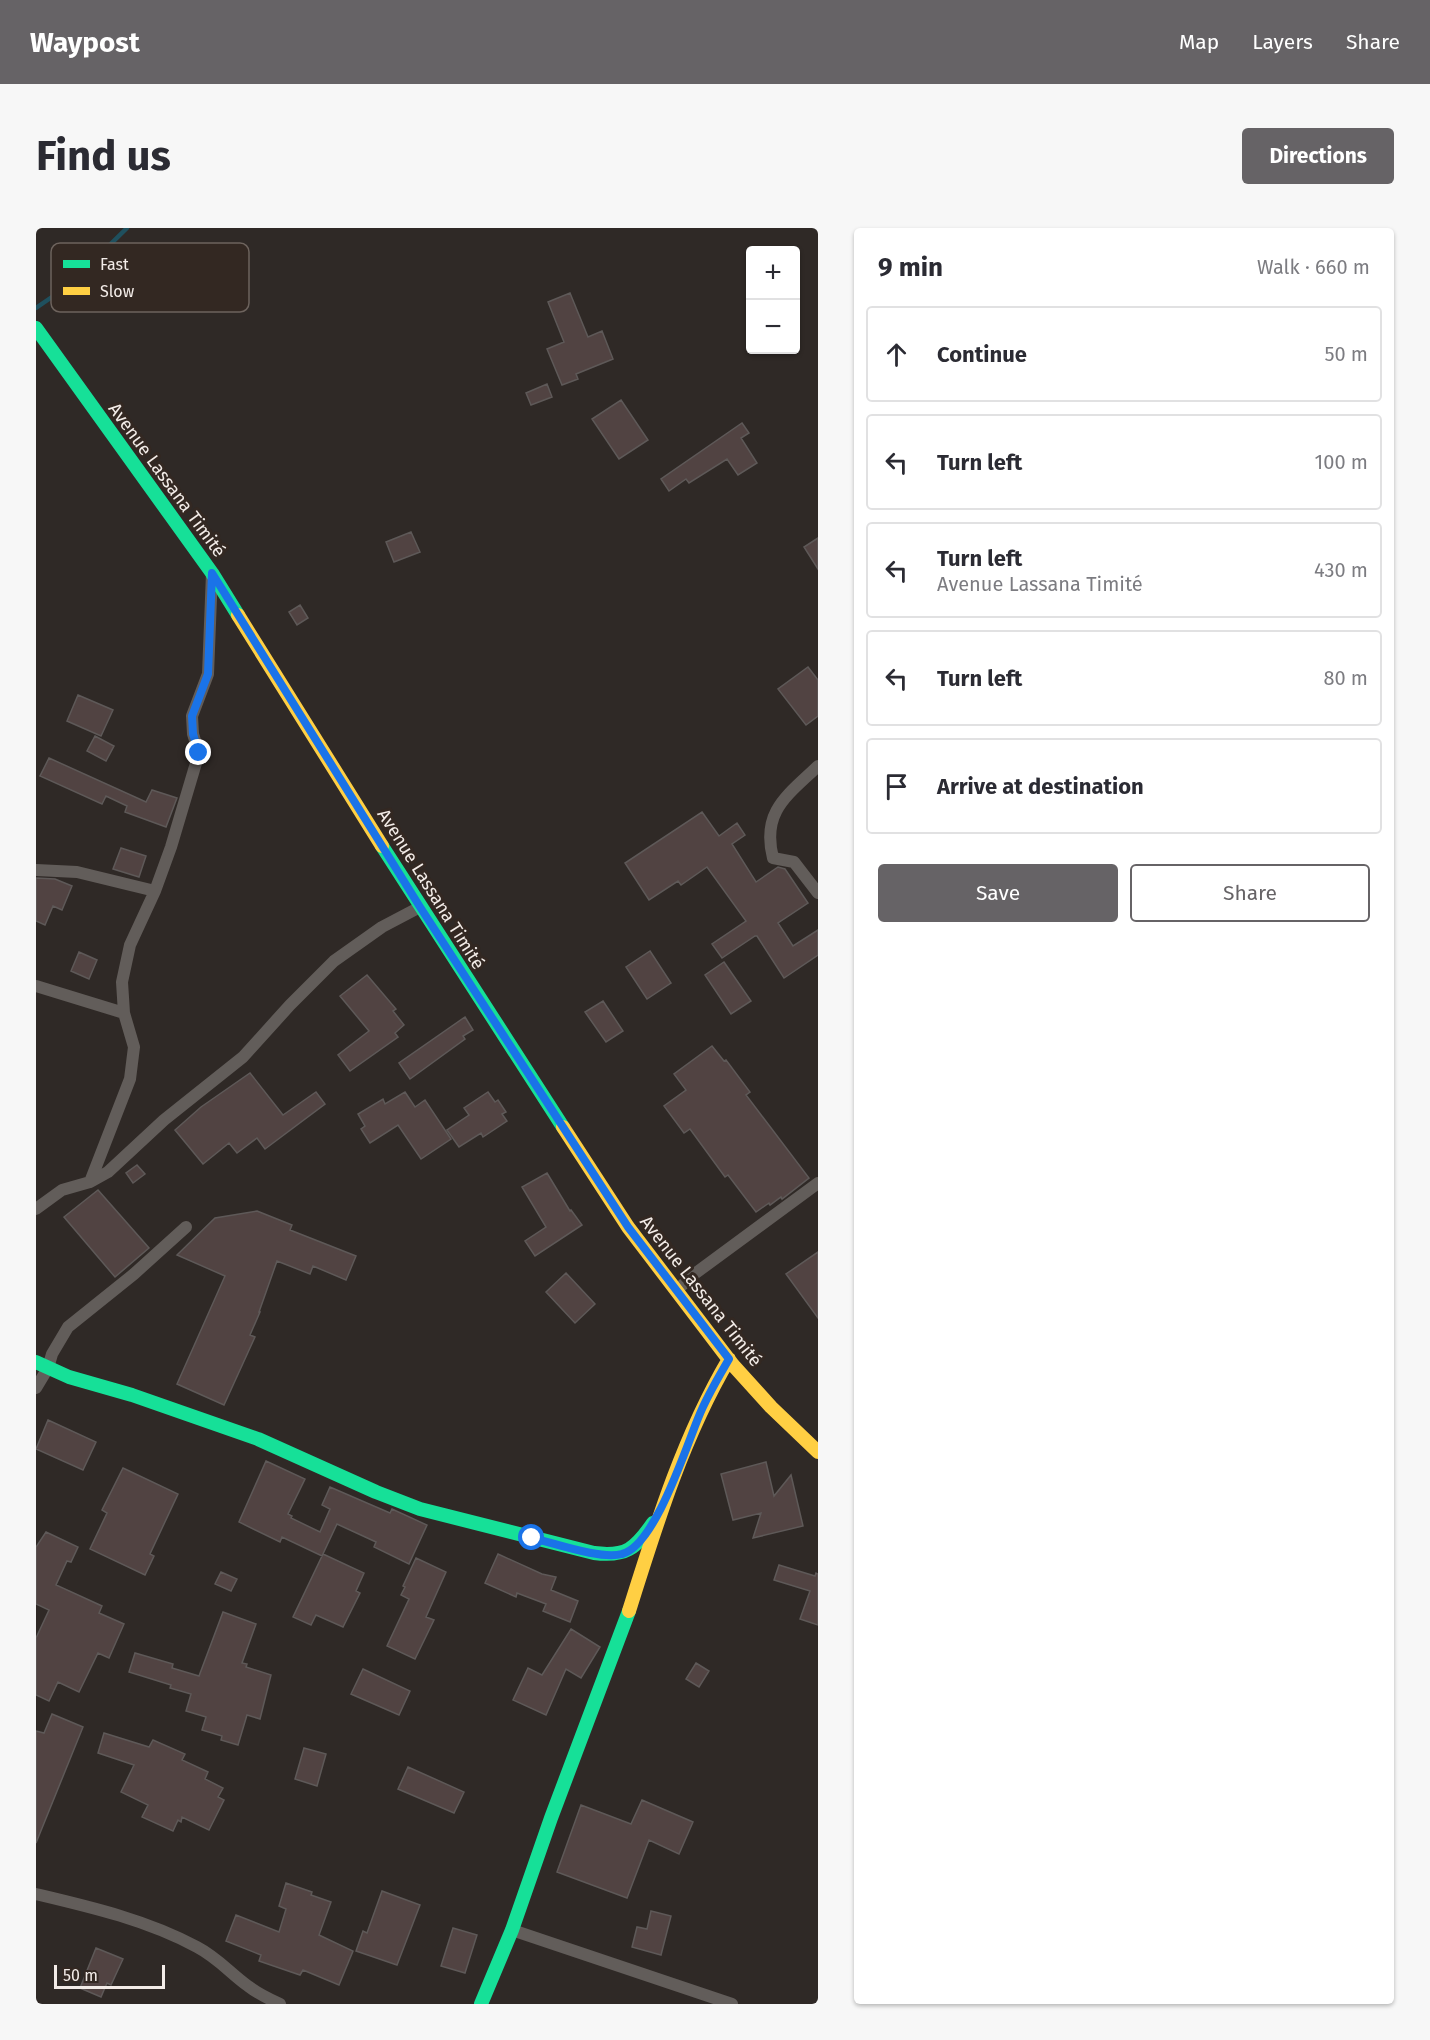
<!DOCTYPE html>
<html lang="en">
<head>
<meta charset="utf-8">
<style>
  body { margin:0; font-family:"Fira Sans",sans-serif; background:#f7f7f7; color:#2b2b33 }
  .controls { position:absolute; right:18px; top:18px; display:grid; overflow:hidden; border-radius:6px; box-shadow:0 2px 4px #0004 }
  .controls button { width:54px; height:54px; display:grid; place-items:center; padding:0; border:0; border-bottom:2px solid #e1e1e2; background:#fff; color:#2b2b33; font:30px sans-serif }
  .scale { position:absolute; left:18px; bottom:15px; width:111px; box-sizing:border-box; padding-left:6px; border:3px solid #f3ece8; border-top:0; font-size:16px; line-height:21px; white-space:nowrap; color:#f3ece8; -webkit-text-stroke:4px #332822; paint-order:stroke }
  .stop { position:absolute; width:18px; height:18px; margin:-14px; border:4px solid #1a73e8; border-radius:50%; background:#fff }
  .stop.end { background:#1a73e8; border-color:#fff; box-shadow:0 2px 6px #0008 }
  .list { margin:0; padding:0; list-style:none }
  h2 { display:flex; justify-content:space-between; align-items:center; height:78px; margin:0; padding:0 24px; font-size:26px }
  h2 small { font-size:20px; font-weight:400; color:#7c7c81 }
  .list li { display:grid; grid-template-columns:39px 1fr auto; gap:18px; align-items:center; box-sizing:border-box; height:96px; margin:0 12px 12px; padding:0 12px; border:2px solid #e1e1e2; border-radius:6px }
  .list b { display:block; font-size:22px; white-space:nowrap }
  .list p { margin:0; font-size:20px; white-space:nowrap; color:#7c7c81 }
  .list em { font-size:20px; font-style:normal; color:#7c7c81 }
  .actions { display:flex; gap:12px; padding:18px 24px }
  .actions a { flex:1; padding:14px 0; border:2px solid #666366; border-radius:6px; text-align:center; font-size:21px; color:#666366 }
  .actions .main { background:#666366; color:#fff }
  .icon { flex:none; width:33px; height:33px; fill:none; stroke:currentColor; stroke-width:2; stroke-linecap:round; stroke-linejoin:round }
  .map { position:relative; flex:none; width:782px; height:1776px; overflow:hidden; border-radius:6px }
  header { display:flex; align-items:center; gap:36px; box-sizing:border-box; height:84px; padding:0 30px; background:#666366; color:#fff }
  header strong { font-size:28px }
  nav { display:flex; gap:33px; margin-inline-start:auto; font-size:21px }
  .intro { display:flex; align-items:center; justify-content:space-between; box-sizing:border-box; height:144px; padding:0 36px }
  h1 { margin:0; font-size:42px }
  .button { padding:15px 27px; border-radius:6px; background:#666366; color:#fff; font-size:21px; font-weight:700 }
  main { display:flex; gap:36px; padding:0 36px }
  aside { flex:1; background:#fff; border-radius:6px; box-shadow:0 2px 4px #0004 }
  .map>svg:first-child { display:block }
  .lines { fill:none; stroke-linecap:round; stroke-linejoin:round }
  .stream { stroke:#1f505e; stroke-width:4.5 }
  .building { fill:#514342; stroke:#5e5958; stroke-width:1.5 }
  .street { stroke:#625d5a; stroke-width:12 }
  .fast { stroke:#16e098; stroke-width:14 }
  .slow { stroke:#ffcf43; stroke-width:14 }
  .route { stroke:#1a73e8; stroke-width:8 }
  .labels { text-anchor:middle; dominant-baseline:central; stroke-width:6; stroke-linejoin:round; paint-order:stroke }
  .street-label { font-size:18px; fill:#f3ece8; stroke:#332822 }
  .key { fill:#332822; stroke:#6d635d; stroke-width:1.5 }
  .key-label { font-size:16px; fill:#f3ece8 }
</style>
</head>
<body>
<header>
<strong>Waypost</strong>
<nav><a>Map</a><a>Layers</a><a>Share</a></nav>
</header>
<div class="intro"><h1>Find us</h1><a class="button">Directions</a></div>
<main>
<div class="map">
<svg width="782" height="1776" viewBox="0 0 782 1776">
  <rect width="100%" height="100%" fill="#2f2926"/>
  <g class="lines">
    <path class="stream" d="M0,80L32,58L91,0"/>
  </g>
  <path class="building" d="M534,65L552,109L566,103L577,131L540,146L542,151L526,157L511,121L528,114L512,74Z
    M511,156L516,169L495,177L490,165Z
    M585,172L612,212L583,231L556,191Z
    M706,195L713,205L705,210L721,235L702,247L691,231L653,255L650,251L633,263L625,251Z
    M375,304L384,324L358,334L350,314Z
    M782,310V341L768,319Z
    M264,377L272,390L261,397L253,384Z
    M772,439L782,452V488L770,497L742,461Z
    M42,467L77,482L65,508L31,493Z
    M59,508L78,518L70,533L51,523Z
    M13,530L110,574L116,562L141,570L130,599L89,584L91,578L70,568L66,576L4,548Z
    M666,584L683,608L701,595L709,607L696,616L720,654L742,639L749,641L772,675L742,695L757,718L782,702V727L748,750L721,708H719L686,730L676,716L710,693L671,639L645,657L642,653L613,672L589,635Z
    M85,620L110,628L103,649L77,641Z
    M0,650L19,651L36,658L26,682L17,678L9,697L0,693Z
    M614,723L635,755L611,771L590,739Z
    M43,724L61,732L53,751L35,743Z
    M688,734L715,773L695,786L669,747Z
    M331,747L360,781L357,783L368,797L359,805L362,809L314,843L302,827L333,803L304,768Z
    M567,773L587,803L570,814L549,784Z
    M429,789L437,802L427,808L429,811L374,851L363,835Z
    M676,818L688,833L690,832L714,864L710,867L773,950L746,971L745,969L734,977L733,975L720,984L692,947L689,949L654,901L648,905L628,878L650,862L638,846Z
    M214,845L247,887L280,864L289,876L229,921L221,910L201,925L193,915L167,936L139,902L165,879Z
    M369,864L379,879L389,872L415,911L385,931L362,897L334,915L325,901L329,898L322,886L347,871L349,876Z
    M452,864L459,874L462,872L470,884L466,886L471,893L447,909L445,905L423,919L411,902L433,887L428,880Z
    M101,937L109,946L97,955L90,945Z
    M511,945L534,983L535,982L546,997L499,1028L489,1013L510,999L486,959Z
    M62,962L113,1020L79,1049L28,989Z
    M221,983L256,997L254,1002L320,1028L310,1052L277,1038L274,1046L241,1033L223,1084H224L214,1107L219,1109L188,1177L141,1156L189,1048L141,1027L179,990Z
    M782,1024V1090L750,1046Z
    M530,1045L559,1076L539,1095L510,1064Z
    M12,1192L60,1214L47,1242L0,1221Z
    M230,1233L269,1251L252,1286L256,1288L255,1290L284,1304L294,1281L286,1277L294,1259L354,1285L356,1281L391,1297L373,1336L338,1319L340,1314L301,1296L286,1328L246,1309L244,1314L203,1294Z
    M730,1234L738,1268L755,1247L767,1298L717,1310L725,1285L697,1292L685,1246Z
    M87,1240L142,1266L114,1326L118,1328L109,1347L54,1321L71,1285L66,1282Z
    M10,1304L42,1319L35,1334L31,1333L20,1357L66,1378L63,1385L88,1396L73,1430L62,1425L43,1464L22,1454L13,1473L0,1467V1410L13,1382L0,1376V1319Z
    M287,1326L328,1345L320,1363L324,1365L307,1399L280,1387L275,1397L257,1389Z
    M462,1326L506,1346L520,1349L515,1362L542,1373L534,1394L507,1383L510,1376L481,1365L480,1369L449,1355Z
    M380,1330L410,1344L390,1389L398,1392L379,1431L351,1418L373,1371L365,1367L369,1359L367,1358Z
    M743,1337L779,1348L780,1345L782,1346V1397L764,1391L774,1363L738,1352Z
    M185,1344L201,1351L195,1363L179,1356Z
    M187,1384L220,1396L206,1435L211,1436L210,1439L235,1447L224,1491L211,1487L202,1517L185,1512L186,1508L166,1502L170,1489L150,1483L155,1466L134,1460L135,1457L93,1444L99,1425L137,1436L136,1440L163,1448Z
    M535,1401L564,1419L545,1450L530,1441L510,1487L477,1472L492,1440L506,1447Z
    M660,1435L673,1443L663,1459L650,1451Z
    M327,1441L374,1463L363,1487L315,1466Z
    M16,1486L47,1499L0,1615V1503L8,1505Z
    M68,1505L113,1519L117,1512L149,1526L146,1532L172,1544L169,1551L187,1560L182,1569L188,1572L173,1602L146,1589L145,1594L142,1592L137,1603L106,1589L112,1577L85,1564L98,1537L62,1525Z
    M268,1520L290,1526L281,1558L259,1551Z
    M372,1539L428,1564L418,1585L362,1561Z
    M606,1572L657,1594L643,1626L613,1612L591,1670L521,1644L545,1577L595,1596Z
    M250,1655L276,1664L275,1667L295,1674L283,1707L317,1723L303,1757L267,1742L264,1747L223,1733L225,1727L190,1713L200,1687L243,1704L250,1681L243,1678Z
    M346,1663L384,1677L361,1737L320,1723L327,1703L331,1705Z
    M615,1683L635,1688L625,1727L596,1719L601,1699L611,1701Z
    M417,1700L441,1707L429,1745L405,1738Z
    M60,1720L87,1731L75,1757L71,1755L65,1769L44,1760Z"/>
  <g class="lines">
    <path class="street" d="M782,538C752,567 725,583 737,630L758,634L782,665
      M0,642L41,644L119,663
      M0,758L88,785
      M54,954L94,851L98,819L88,785L86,754L94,717L119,663L135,619L163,525L157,506L156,488L172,446L176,345
      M0,981L26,962L54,954L72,944L128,892L207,829L254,777L298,733L346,699L384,679
      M640,1063L657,1047L782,955
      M0,1160L12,1140L16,1126L32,1099L98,1046L150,999
      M0,1666C55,1679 111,1692 161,1719C182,1730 194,1745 212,1758C221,1765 233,1771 244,1776
      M476,1702L696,1776"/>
    <path class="fast" d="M0,100L176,345L202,387
      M346,618L527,899
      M0,1134L33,1149L96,1167L222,1211L340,1264L384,1281L558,1325C590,1329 599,1321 617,1295
      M445,1776L476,1702L515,1590L593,1383"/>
    <path class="slow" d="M202,387L346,618
      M527,899L592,999L697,1137L735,1179L782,1224
      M593,1383C620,1297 647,1209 693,1131"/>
  </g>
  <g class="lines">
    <path class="route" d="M163,525L157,506L156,488L172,446L176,345L384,679L592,999L693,1131C682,1150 671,1168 663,1188C650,1219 619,1318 586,1326C565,1332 518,1315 496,1310"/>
  </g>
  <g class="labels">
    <g class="street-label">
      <text transform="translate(131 252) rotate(54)">Avenue Lassana Timité</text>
      <text transform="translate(395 661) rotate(58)">Avenue Lassana Timité</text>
      <text transform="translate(665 1063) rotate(52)">Avenue Lassana Timité</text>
    </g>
  </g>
  <rect x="15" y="15" width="198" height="69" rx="9" class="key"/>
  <rect x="27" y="32" width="27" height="8" fill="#16e098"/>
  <rect x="27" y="59" width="27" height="8" fill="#ffcf43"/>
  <g class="key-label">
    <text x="64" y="42">Fast</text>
    <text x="64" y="69">Slow</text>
  </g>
</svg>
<div class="controls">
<button>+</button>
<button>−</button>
</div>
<div class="scale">50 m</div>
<div class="stop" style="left:496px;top:1310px"></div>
<div class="stop end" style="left:163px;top:525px"></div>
</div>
<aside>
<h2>9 min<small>Walk · 660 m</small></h2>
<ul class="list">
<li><svg class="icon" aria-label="ahead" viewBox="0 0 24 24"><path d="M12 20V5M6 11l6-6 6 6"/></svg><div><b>Continue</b></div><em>50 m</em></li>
<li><svg class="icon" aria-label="left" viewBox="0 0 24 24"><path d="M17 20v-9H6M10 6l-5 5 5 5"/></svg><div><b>Turn left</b></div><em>100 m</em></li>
<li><svg class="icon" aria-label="left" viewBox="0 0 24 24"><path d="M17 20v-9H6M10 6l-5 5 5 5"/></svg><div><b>Turn left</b><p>Avenue Lassana Timité</p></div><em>430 m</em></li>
<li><svg class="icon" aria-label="left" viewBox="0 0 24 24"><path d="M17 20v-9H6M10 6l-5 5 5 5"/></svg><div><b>Turn left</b></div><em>80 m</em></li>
<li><svg class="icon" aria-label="arrive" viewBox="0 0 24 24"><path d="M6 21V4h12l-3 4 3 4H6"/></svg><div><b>Arrive at destination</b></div></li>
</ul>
<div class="actions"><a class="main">Save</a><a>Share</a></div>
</aside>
</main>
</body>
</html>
